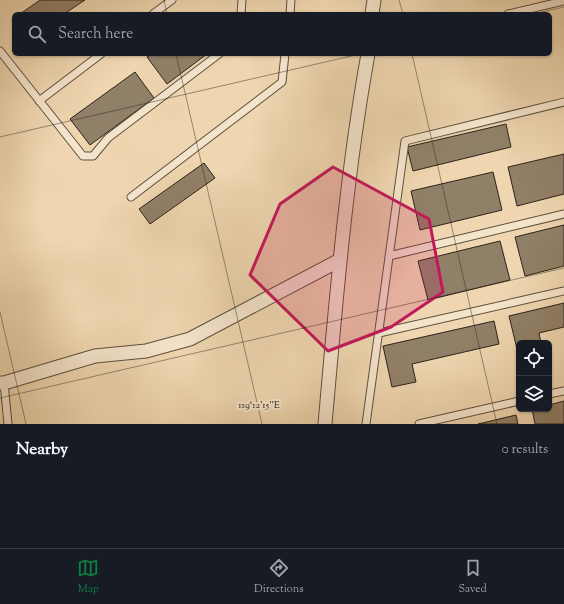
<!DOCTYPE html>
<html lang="en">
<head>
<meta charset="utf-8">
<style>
  body { margin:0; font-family:"Sorts Mill Goudy",serif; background:#242831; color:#f1f3f6 }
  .controls { position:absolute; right:12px; bottom:12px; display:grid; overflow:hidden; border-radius:6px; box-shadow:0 1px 3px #0004 }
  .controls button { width:36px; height:36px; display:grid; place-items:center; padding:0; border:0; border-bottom:1px solid #363941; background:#171b24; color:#f1f3f6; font:20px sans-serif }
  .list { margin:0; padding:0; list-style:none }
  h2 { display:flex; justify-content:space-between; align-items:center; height:52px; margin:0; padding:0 16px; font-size:17px }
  h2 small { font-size:13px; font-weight:400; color:#9ea1a6 }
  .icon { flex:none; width:22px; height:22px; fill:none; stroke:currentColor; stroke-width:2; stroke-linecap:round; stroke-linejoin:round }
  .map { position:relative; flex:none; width:564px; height:424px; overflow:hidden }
  .search { position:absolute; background:#171b24; box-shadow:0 1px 3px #0004; left:12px; right:12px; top:12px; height:44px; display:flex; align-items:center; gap:10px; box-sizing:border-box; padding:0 14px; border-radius:6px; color:#9ea1a6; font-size:15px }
  .sheet { height:124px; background:#171b24 }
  nav { display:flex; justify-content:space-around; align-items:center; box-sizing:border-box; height:56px; border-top:1px solid #363941; background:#171b24; font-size:11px; color:#9ea1a6 }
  nav a { display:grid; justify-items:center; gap:2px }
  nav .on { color:#0b8043 }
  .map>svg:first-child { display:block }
  .building { fill:#918068; stroke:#2b231a }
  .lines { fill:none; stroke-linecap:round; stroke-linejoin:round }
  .lane-casing { stroke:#5c5040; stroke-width:9 }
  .street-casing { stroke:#5c5040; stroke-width:15 }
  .lane { stroke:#f5e4cc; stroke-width:7 }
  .street { stroke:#f5e4cc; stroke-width:13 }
  .marked { fill:#c2185b; fill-opacity:0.2; stroke:#c2185b; stroke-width:3; stroke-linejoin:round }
  .ticks { fill:none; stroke:#2b231a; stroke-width:1; stroke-opacity:0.45 }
  .ticks-label { font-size:10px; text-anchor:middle; fill:#2b231a; stroke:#f5e4cc; stroke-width:4; stroke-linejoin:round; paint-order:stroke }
</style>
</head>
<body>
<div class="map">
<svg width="564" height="424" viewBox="0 0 564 424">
  <rect width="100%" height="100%" fill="#efd6b0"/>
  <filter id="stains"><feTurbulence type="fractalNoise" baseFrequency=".005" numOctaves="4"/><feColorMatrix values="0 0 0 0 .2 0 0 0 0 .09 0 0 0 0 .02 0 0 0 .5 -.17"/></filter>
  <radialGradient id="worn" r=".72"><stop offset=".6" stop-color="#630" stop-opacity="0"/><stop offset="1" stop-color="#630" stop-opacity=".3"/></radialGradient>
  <path class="building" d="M40,0H85L64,14H20Z
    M152,54H207L167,84L147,57Z
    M135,72L154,98L90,145L70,119Z
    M506,124L511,147L413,171L407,147Z
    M564,154V194L517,206L508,167Z
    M204,163L215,178L150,224L139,209Z
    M493,172L502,210L420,230L411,191Z
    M564,225V266L525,276L515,237Z
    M500,241L510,280L428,300L418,261Z
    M564,303V327L539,333L541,343H519V357L509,316Z
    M494,321L499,344L412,364L416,382L392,387L383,346Z
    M564,401V424H535L532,409H549V405Z
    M516,415L518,424H478Z"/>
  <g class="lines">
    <defs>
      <path id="lane" d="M153,14L172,0
        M241,14L242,0
        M290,14L291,0
        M508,14L564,1
        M0,51L83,156H93L108,138L219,54
        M39,101L101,54
        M131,197L282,82L285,54
        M389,256L564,214
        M379,333L564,291
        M4,383L8,424
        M549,394L564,391
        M366,424L405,141L564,102
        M419,424L519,401"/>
      <path id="street" d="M372,14L374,0
        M0,383H4L95,356L146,351L190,339L340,260
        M325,424C336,301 346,176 368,54"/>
    </defs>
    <use href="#lane" class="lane-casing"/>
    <use href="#street" class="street-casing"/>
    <use href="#lane" class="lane"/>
    <use href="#street" class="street"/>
  </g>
  <path class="marked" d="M333,167L429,219L443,292L391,327L328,351L250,275L280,204Z"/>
  <path class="ticks" d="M164,0L167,14M399,0L403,14M533,14L564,7M176,54L262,424M412,54L497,424M0,137L360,54M0,312L26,424M0,398L564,268"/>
  <g class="ticks-label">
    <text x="259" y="408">119°12'15"E</text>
  </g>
  <rect width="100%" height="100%" filter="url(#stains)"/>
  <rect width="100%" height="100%" fill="url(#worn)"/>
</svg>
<div class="controls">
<button><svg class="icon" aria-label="locate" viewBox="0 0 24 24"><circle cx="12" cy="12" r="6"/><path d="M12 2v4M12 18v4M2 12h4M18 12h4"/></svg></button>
<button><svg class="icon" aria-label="layers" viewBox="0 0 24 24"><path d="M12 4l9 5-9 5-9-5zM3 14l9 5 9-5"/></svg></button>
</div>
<div class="search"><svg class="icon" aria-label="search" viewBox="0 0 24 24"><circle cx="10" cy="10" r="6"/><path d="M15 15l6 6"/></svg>Search here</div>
</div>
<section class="sheet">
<h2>Nearby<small>0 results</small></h2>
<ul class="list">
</ul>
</section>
<nav>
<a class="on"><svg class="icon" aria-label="map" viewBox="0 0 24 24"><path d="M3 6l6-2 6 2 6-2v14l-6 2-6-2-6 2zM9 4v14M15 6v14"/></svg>Map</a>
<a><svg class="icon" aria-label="directions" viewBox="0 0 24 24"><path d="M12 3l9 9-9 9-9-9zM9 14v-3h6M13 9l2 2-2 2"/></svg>Directions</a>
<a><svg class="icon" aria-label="saved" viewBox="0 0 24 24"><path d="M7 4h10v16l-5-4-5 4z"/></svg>Saved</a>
</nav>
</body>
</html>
